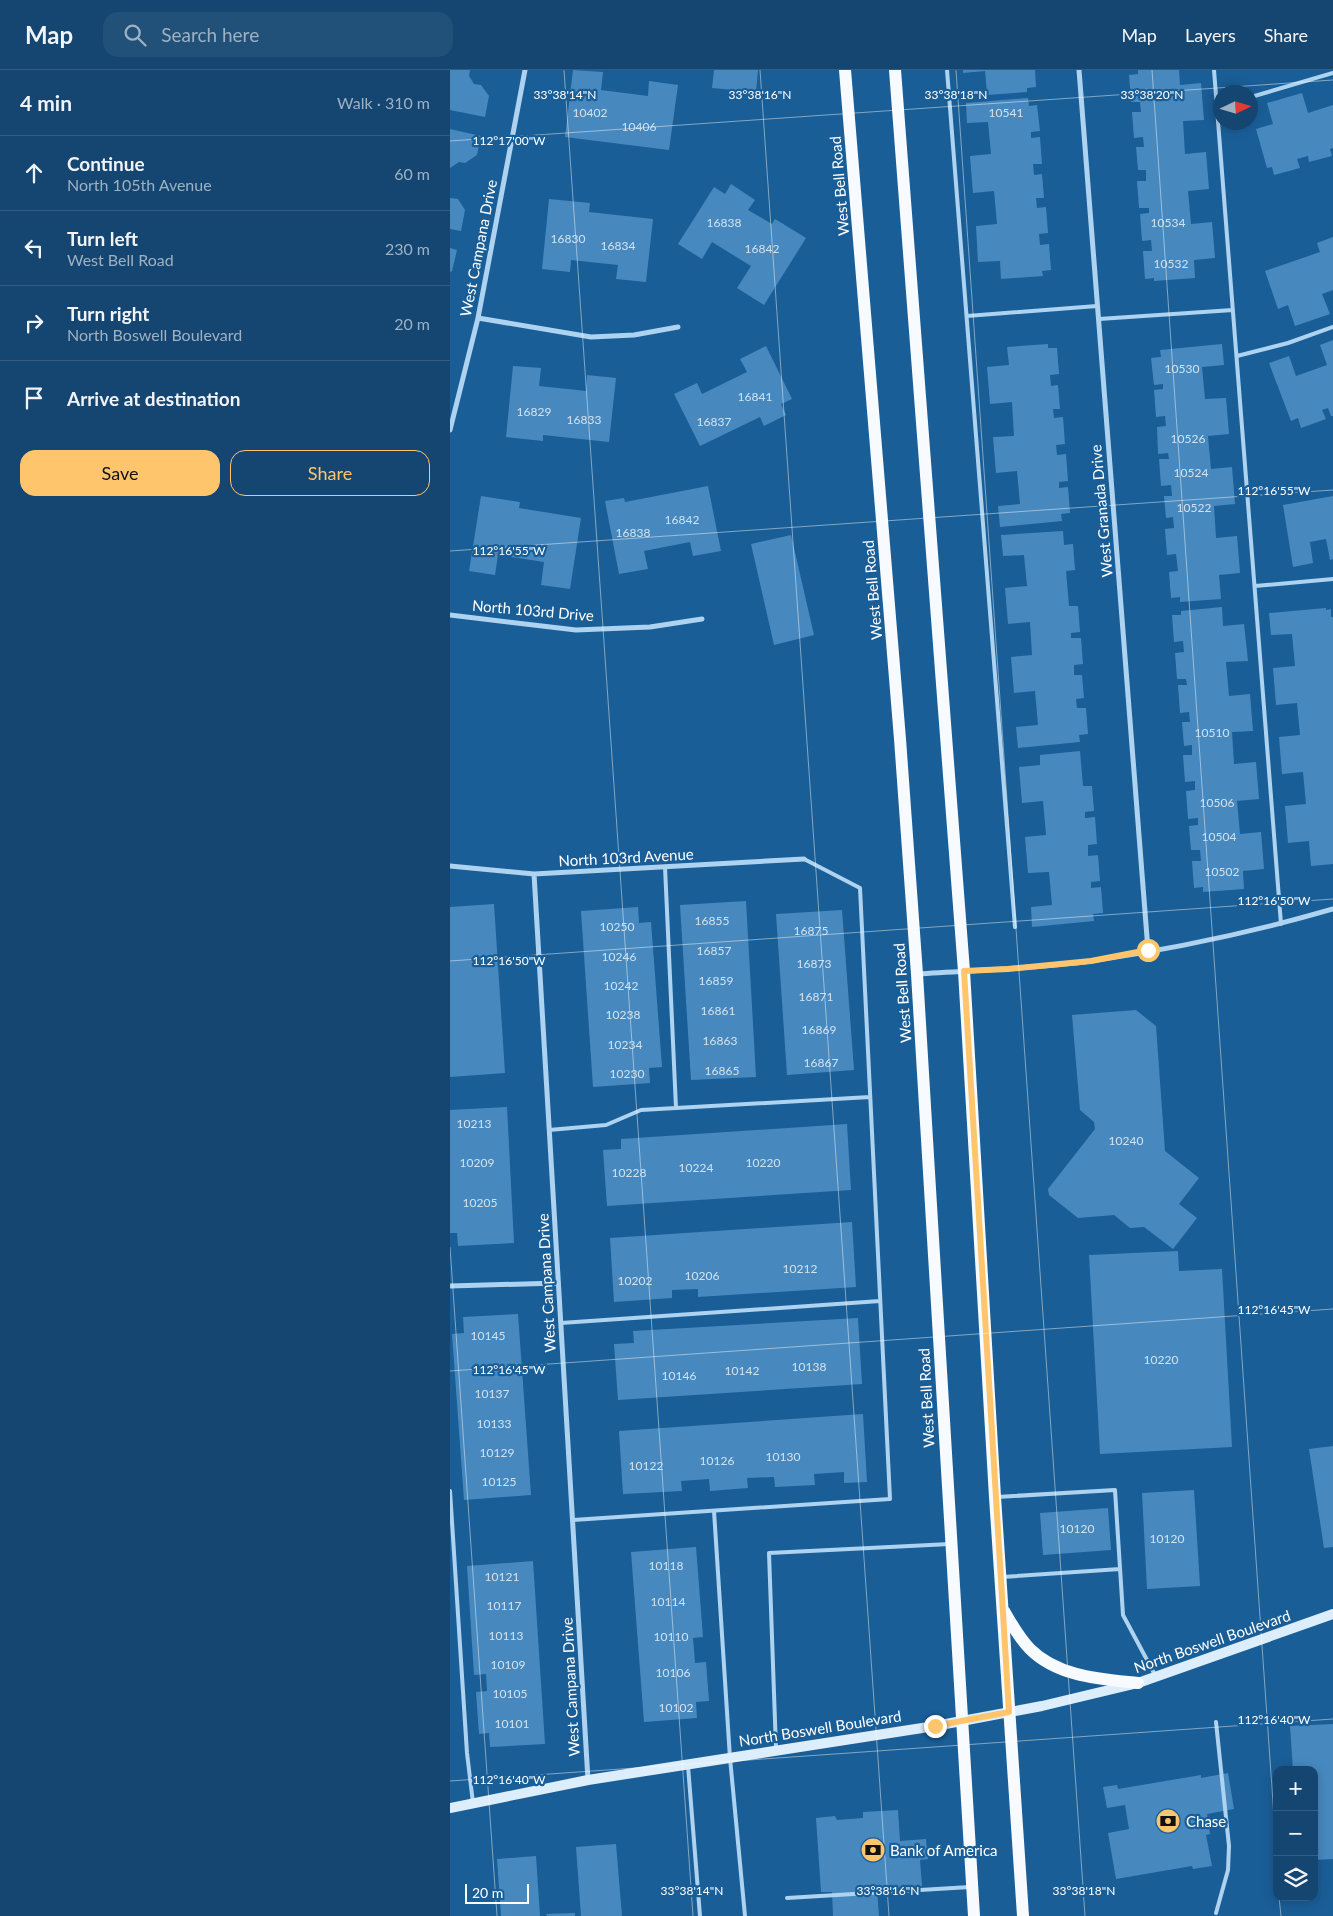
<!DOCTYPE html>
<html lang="en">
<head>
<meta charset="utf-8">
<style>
  body { margin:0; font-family:Lato,sans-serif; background:#215079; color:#f1f3f6 }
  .controls { position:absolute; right:15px; bottom:15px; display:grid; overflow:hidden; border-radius:10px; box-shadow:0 2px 12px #0003 }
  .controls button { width:45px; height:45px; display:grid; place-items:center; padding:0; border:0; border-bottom:1px solid #335e84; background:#144671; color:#f1f3f6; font:25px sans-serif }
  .compass { position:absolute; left:763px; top:15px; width:45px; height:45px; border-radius:50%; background:#144671; box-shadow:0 2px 12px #0003; rotate:86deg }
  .scale { position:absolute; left:15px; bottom:12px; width:64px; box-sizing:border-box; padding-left:5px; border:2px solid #fff; border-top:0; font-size:14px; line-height:18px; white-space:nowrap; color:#fff; -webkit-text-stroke:4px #1a5e97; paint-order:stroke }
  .stop { position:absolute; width:15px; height:15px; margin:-11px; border:4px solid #ffc56d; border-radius:50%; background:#fff }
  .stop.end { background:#ffc56d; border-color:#fff; box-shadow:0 1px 5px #0008 }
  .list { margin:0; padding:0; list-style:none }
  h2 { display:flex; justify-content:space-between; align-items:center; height:65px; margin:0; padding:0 20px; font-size:21px }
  h2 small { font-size:16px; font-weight:400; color:#9db1c3 }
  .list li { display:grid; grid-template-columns:32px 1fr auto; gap:15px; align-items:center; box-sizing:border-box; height:75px; padding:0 20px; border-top:1px solid #335e84 }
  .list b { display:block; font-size:19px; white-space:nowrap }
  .list p { margin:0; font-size:16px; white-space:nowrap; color:#9db1c3 }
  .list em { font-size:16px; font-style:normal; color:#9db1c3 }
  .actions { display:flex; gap:10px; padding:15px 20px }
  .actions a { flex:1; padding:11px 0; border:1px solid #ffc56d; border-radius:15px; text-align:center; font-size:18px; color:#ffc56d }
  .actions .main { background:#ffc56d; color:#111 }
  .icon { flex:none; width:28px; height:28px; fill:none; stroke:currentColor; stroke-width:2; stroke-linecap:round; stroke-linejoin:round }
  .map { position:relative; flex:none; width:883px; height:1846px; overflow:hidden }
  header { display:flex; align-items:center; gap:30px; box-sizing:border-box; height:70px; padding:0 25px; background:#144671; border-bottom:1px solid #335e84 }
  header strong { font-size:24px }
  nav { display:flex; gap:28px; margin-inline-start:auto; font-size:18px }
  .search { width:350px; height:45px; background:#215079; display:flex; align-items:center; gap:12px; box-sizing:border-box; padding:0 18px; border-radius:15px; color:#9db1c3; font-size:19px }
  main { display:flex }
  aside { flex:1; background:#144671 }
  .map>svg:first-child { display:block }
  .building { fill:#4789bf }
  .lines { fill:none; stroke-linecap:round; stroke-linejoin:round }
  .lane { stroke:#aed3f0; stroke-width:4 }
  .street { stroke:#aed3f0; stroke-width:5 }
  .secondary { stroke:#dcedfb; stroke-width:10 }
  .primary { stroke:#f7fbff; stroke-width:12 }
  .route { stroke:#ffc56d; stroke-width:6 }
  .ticks { fill:none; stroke:#fff; stroke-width:1; stroke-opacity:0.45 }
  .labels { text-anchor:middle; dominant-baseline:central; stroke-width:4.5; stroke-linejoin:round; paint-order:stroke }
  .number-label { font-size:12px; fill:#d1e2ef }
  .street-label { font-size:15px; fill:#fff; stroke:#1a5e97 }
  .poi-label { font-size:15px; fill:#fff; stroke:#1a5e97; text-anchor:start }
  .ticks-label { font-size:12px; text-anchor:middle; fill:#fff; stroke:#1a5e97; stroke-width:4.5; stroke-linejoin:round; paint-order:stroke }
</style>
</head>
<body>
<header>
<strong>Map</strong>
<div class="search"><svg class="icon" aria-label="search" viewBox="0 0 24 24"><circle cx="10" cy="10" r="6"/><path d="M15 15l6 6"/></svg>Search here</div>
<nav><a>Map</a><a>Layers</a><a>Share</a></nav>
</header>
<main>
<aside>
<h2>4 min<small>Walk · 310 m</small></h2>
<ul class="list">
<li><svg class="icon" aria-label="ahead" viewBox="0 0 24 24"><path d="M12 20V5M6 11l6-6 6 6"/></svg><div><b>Continue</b><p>North 105th Avenue</p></div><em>60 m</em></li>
<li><svg class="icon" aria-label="left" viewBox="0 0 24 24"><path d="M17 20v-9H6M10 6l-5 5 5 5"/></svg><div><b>Turn left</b><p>West Bell Road</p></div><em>230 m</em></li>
<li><svg class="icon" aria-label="right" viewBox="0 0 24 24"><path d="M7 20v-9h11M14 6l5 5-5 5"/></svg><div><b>Turn right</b><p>North Boswell Boulevard</p></div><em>20 m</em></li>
<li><svg class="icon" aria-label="arrive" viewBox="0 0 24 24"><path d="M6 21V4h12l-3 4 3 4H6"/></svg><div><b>Arrive at destination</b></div></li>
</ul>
<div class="actions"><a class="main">Save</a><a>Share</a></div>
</aside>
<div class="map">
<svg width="883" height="1846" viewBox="0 0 883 1846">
  <rect width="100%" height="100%" fill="#1a5e97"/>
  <path class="building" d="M0,0H20L19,6L24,14L31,15L39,26L35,47L0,40Z
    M123,0L153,2L151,20L198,26L199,11L228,15L219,80L115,67Z
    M264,0H308L306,22L262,18Z
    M513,0H535V1L513,3Z
    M535,0H585L586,17L577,18V22L537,25Z
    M688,0H729L730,15L751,13L754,50L733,51L735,84L756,82L759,119L738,121L741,154L762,152L765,188L744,190L745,208L704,211V208L695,209L693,181H702L701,170L692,171L690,144L699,143V138H689L687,111H696V100H688L686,77H694L693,67L684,68L682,42H691L690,32H681L679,5L688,4Z
    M852,23L858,43L883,35V78L880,79L882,86L859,92L858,86L847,89L850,98L824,105L822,97L817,98L806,59L823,54L817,33Z
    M578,28L579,36L587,35L590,61L581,62V68L590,67L592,94H583L584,105L592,104L594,128H586L587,138L596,137L598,163L589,164L590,175L599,174L601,200L592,201L593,206L551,209L550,191L528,192L526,156L547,154L544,121L523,123L520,86L541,84L538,52L517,53L516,33Z
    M0,59L31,66L27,85L15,93L9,92L0,98Z
    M281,114L305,130L298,140L322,154L325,149L356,168L314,235L287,218L301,196L262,172L252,189L228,174L264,117L275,124Z
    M0,128L8,129L15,140L11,161L0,159Z
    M99,129L140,133L139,142L203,149L196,212L166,209L168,195L121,190L120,202L92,199Z
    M883,167V220L872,224L880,244L845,256L838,235L828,239L815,201L870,182L867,173Z
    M0,178L7,180L2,201L0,202Z
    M883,270V346H881L878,338L872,340L876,349L851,358L848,348L841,351L819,293L839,286L846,306L877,295L870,275Z
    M598,274V278H607L609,304L600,305L601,316L608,315L610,339H603L604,348L613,347L615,374L606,375L607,385L616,384L618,411L609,412V418L618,417L620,443L611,444L612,451L550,457L548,436L570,434L567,401L546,403L543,367L564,366L562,332L540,334L537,297L559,295L557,277Z
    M772,274L774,295L752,297L755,329L776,328L779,364L758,366L761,399L782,397L785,434L764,436L766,468L787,466L790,503L769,505L771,529L730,532V527L721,528L719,502L728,501L726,484L717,485L715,459L724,458L723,447L716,448L714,426H722L721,415L711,416L709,389H719L718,383L708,384L707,357L716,356L715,346L706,347L704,320L713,319V314L704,315L701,288L711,287L710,280Z
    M316,276L342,329L331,334L336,345L314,356L310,347L250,376L224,324L247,313L252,324L297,302L290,289Z
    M63,296L91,298L89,316L136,321L137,305L166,308L159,372L93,365V371L56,367Z
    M258,416L271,481L243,486L240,472L194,481L198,499L169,504L155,431L174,428L175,432Z
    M31,426L70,432L69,438L131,448L120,519L91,515L94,492L48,485L45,505L19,501Z
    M883,426V489L880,490L876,469L860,472L863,493L843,497L833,435Z
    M613,461L614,475L623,474L625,500L616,501L619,536H628L630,562L621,563V568H631L633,594L624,595V605H632L634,628L626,629L627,638H636L638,664L629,665L630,672L568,678L566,657L588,655L585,621L564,623L561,587L582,585L580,552L558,554L555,518L577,516L574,485L553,486L551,465Z
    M341,465L364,565L324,575L301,474Z
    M772,537L773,556L794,554L798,591L776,592L779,626L800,624L803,661L782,662L784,694L806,692L809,729L787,731L790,764L811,762L814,799L793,801L794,819L753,822V817L744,818L742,791H751L750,780H741L739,756L748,755V748L738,749L736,721L745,720V711L735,712L733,685H742V675L734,676L732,652H740L739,642L730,643L728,615H737L736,609H727L725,583L734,582L733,571L724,572L722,545H731V541Z
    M876,538V540L881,539V547H883V794L861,796L859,771L838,773L835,736L856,734L853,702L832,704L829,667L850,665L847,633L826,635L823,598L845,596L842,564L821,565L819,543Z
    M630,681L633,716H642L644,741L635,742V748L645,747L647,774L638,775V786L648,785L650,811L641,812V818L651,817L653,843L643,844L644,851L582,857L581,837L602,835L599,802L578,803L575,767L596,765L593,731L572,733L569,697L590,695V685Z
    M296,831L306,1007L241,1010L230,835Z
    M44,834L55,1003L0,1007V837Z
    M188,837L189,853L201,852L212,997L199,998L200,1013L143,1017L131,841Z
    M392,840L404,1000L337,1005L326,844Z
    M686,940L706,956L715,1081L749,1108L729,1134L747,1148L723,1179L694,1157L680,1158L664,1145L628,1148L599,1125L598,1119L645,1059L644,1052L630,1040L622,945Z
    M57,1037L64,1173L8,1176L7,1163H0V1040Z
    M397,1054L401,1120L157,1136L153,1080L171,1079V1069Z
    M402,1152L406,1217L248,1227V1219L222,1220V1228L164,1232L160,1168Z
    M728,1181L729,1201L772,1199L782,1377L650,1384L639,1185Z
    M68,1244L81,1425L14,1430L2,1264L14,1263L13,1247Z
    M408,1248L412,1314L168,1330L164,1274L184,1273L183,1261Z
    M413,1344L417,1412L394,1413V1402L364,1404L365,1415L325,1417L324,1407L297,1408L298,1418L260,1421L259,1409L231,1411L232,1421L173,1424L169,1361Z
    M883,1376V1477L874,1478L859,1379Z
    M744,1420L750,1516L697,1519L692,1423Z
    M658,1438L661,1480L593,1485L590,1443Z
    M246,1477L253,1567L243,1568L245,1593L256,1592L259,1631L246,1632L247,1648L194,1652L181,1482Z
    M83,1491L95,1674L40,1677L39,1663L29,1664L26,1622L37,1621L36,1604L24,1605L17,1496Z
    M883,1654V1789L864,1790V1700H843L840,1656Z
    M778,1703L784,1739L757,1744L760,1764L756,1765L762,1796L743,1799L742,1796L666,1809L658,1763L679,1759L675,1735L657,1738L653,1717L667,1715L668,1719L751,1705V1708Z
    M448,1740L450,1771L476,1769L478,1789L470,1790L472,1816L427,1819L429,1846H383L382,1822H371L366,1748L385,1746L387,1750L413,1748V1742Z
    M166,1774L172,1846H131L126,1777Z
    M86,1786L90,1846H51L47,1789Z
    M125,1843V1846H97L96,1844Z"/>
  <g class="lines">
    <path class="lane" d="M497,0L565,857
      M764,0L831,854
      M801,27L883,3
      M517,246L647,236
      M649,249L783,240
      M787,286L838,273L883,257
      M805,516L883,509
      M215,797L226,1038
      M99,1060L156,1055L191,1040L420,1027
      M111,1253L430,1231
      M0,1421L17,1683L23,1733
      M547,1427L665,1420L673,1545L705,1605
      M264,1441L280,1688L295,1846
      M123,1450L440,1429L410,818L354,789
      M552,1507L670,1499
      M326,1679L319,1483L500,1474
      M238,1696L250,1846
      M337,1828L520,1817
      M766,1843L778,1800L779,1776L766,1652"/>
    <path class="street" d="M629,0L698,880
      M28,248L141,267L184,265L228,257
      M0,360L28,248L75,0
      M0,545L126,560L200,557L252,549
      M0,796L84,804L354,789
      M84,804L138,1710
      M467,904C525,900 584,899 641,891C723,879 804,862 883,839
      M0,1216L108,1213"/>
    <path class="secondary" d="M0,1738L138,1710L485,1656L592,1636L688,1613L883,1544"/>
    <path class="primary" d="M395,0L450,669L467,904L524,1846
      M445,0L514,901L545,1427L573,1846
      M554,1541C561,1553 569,1568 580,1579C608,1607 651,1609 688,1613"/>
  </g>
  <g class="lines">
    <path class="route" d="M485,1656L559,1642L514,901L558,899L641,891L698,880"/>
  </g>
  <path class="ticks" d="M114,0L243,1846M310,0L439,1846M506,0L635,1846M702,0L827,1790M0,71L883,10M0,481L883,420M0,891L883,829M0,1177L47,1846M0,1301L883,1239M0,1711L883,1649M829,1827L831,1846"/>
  <defs>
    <symbol id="bank-disc" viewBox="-11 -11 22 22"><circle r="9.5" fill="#ffc56d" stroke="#1a5e97"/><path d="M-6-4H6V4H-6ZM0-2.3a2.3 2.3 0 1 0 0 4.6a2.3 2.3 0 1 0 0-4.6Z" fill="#111"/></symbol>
  </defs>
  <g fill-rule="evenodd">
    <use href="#bank-disc" x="704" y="1737" width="28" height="28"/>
    <use href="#bank-disc" x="409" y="1766" width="28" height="28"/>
  </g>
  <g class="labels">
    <g class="number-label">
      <text x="140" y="42">10402</text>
      <text x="556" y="42">10541</text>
      <text x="189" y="56">10406</text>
      <text x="274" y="152">16838</text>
      <text x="718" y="152">10534</text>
      <text x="118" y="168">16830</text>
      <text x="168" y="175">16834</text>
      <text x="312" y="178">16842</text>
      <text x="721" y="193">10532</text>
      <text x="732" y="298">10530</text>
      <text x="305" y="326">16841</text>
      <text x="84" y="341">16829</text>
      <text x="134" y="349">16833</text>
      <text x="264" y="351">16837</text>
      <text x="738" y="368">10526</text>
      <text x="741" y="402">10524</text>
      <text x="744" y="437">10522</text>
      <text x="232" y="449">16842</text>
      <text x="183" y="462">16838</text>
      <text x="762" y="662">10510</text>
      <text x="767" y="732">10506</text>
      <text x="769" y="766">10504</text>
      <text x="772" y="801">10502</text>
      <text x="262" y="850">16855</text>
      <text x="167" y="856">10250</text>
      <text x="361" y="860">16875</text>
      <text x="264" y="880">16857</text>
      <text x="169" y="886">10246</text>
      <text x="364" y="893">16873</text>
      <text x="266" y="910">16859</text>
      <text x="171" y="915">10242</text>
      <text x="366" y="926">16871</text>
      <text x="268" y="940">16861</text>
      <text x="173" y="944">10238</text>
      <text x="369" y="959">16869</text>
      <text x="270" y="970">16863</text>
      <text x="175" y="974">10234</text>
      <text x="371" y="992">16867</text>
      <text x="272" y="1000">16865</text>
      <text x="177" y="1003">10230</text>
      <text x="24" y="1053">10213</text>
      <text x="676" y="1070">10240</text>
      <text x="27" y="1092">10209</text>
      <text x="313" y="1092">10220</text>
      <text x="246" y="1097">10224</text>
      <text x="179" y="1102">10228</text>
      <text x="30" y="1132">10205</text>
      <text x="350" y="1198">10212</text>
      <text x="252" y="1205">10206</text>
      <text x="185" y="1210">10202</text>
      <text x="38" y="1265">10145</text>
      <text x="711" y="1289">10220</text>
      <text x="359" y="1296">10138</text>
      <text x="292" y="1300">10142</text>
      <text x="229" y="1305">10146</text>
      <text x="42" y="1323">10137</text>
      <text x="44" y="1353">10133</text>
      <text x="47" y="1382">10129</text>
      <text x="333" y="1386">10130</text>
      <text x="267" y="1390">10126</text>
      <text x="196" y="1395">10122</text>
      <text x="49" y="1411">10125</text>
      <text x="627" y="1458">10120</text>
      <text x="717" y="1468">10120</text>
      <text x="216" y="1495">10118</text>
      <text x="52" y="1506">10121</text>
      <text x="218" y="1531">10114</text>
      <text x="54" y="1535">10117</text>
      <text x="56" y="1565">10113</text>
      <text x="221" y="1566">10110</text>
      <text x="58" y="1594">10109</text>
      <text x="223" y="1602">10106</text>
      <text x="60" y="1623">10105</text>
      <text x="226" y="1637">10102</text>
      <text x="62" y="1653">10101</text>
    </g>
    <g class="street-label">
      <text transform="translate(389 116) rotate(-95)">West Bell Road</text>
      <text transform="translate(28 178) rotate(-79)">West Campana Drive</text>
      <text transform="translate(651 441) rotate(-95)">West Granada Drive</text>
      <text transform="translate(422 520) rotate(-95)">West Bell Road</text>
      <text transform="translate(83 540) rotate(5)">North 103rd Drive</text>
      <text transform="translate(176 787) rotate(-3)">North 103rd Avenue</text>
      <text transform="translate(452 923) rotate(-94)">West Bell Road</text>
      <text transform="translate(96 1213) rotate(-93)">West Campana Drive</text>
      <text transform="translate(476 1328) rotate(-93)">West Bell Road</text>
      <text transform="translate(762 1571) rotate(-19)">North Boswell Boulevard</text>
      <text transform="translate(120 1617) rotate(-93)">West Campana Drive</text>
      <text transform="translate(370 1658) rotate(-9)">North Boswell Boulevard</text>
    </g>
    <g class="poi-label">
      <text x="736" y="1751">Chase</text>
      <text x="440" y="1780">Bank of America</text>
    </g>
  </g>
  <g class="ticks-label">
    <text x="115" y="29">33°38'14"N</text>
    <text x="310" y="29">33°38'16"N</text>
    <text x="506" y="29">33°38'18"N</text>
    <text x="702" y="29">33°38'20"N</text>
    <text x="59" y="75">112°17'00"W</text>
    <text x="824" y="425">112°16'55"W</text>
    <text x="59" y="485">112°16'55"W</text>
    <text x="824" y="835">112°16'50"W</text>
    <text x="59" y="895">112°16'50"W</text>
    <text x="824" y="1244">112°16'45"W</text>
    <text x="59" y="1304">112°16'45"W</text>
    <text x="824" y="1654">112°16'40"W</text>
    <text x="59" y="1714">112°16'40"W</text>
    <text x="242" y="1825">33°38'14"N</text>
    <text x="438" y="1825">33°38'16"N</text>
    <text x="634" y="1825">33°38'18"N</text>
  </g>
</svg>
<div class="controls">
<button>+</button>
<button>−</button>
<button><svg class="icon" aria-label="layers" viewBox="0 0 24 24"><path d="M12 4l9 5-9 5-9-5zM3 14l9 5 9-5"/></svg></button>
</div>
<svg class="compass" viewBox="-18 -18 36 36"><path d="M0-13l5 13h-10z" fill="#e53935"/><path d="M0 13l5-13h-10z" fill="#9db1c3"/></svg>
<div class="scale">20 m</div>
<div class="stop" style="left:698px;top:880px"></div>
<div class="stop end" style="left:485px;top:1656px"></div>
</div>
</main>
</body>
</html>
